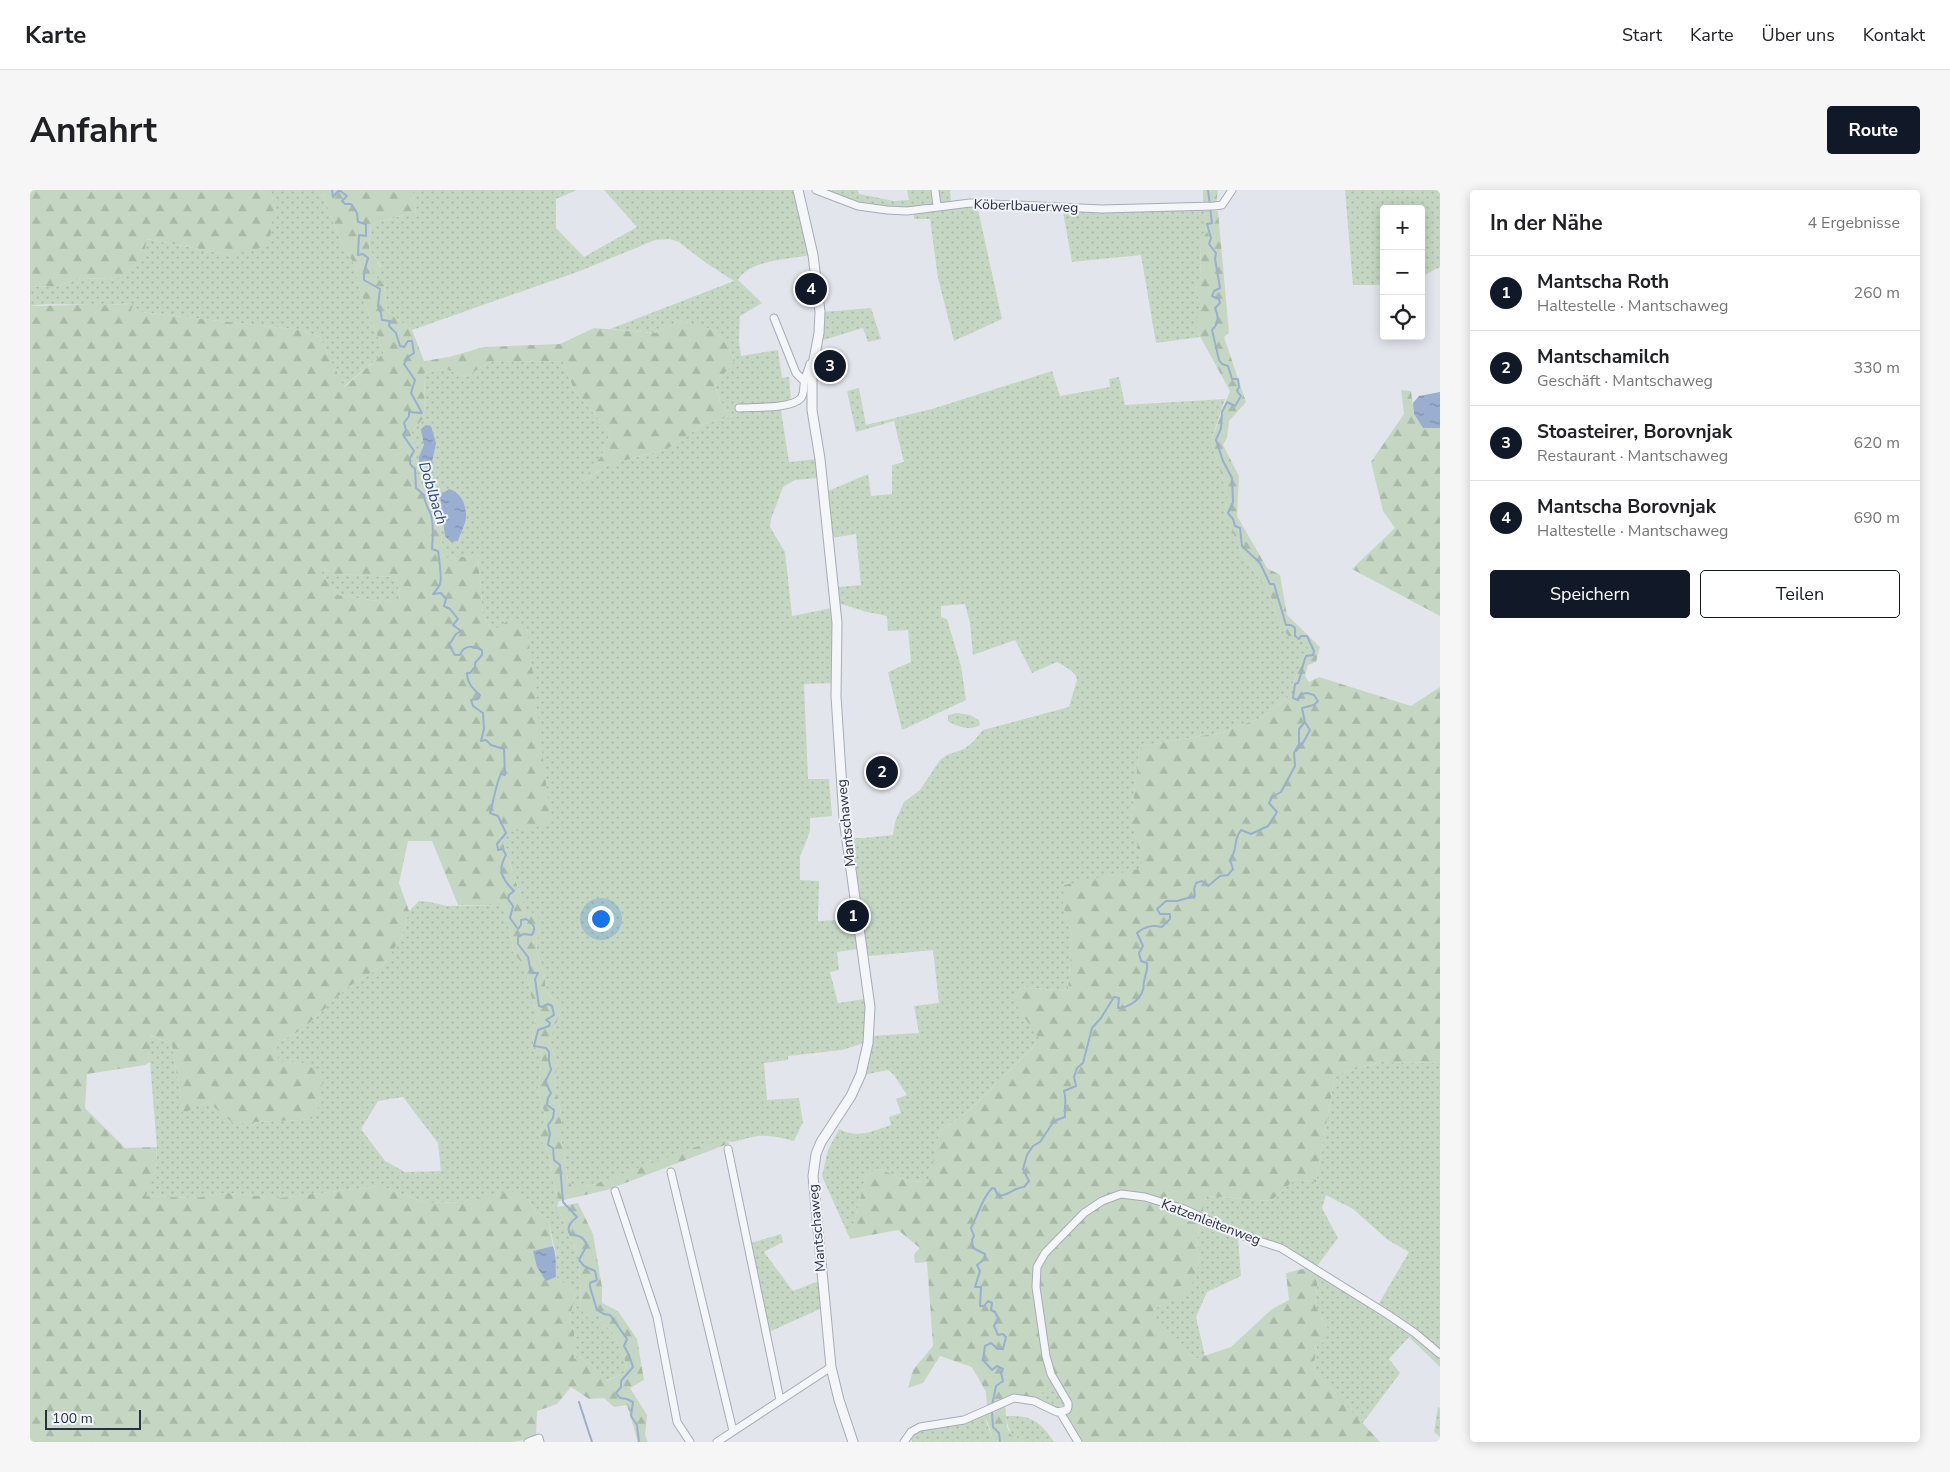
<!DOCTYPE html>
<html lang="de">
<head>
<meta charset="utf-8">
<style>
  body { margin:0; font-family:"Nunito Sans",sans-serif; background:#f6f6f6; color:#202124 }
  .controls { position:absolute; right:15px; top:15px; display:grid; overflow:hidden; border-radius:5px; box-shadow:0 2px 12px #0003 }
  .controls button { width:45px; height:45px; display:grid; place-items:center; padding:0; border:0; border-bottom:1px solid #e0e0e0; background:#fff; color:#202124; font:25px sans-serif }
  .scale { position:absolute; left:15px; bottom:12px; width:96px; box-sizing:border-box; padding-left:5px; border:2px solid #283046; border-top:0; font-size:14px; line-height:18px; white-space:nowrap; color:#283046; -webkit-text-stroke:4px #f2f4f9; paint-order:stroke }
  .you { position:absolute; left:570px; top:728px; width:18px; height:18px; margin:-12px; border:4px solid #fff; border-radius:50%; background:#1a73e8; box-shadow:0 0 0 8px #1a73e833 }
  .badge { display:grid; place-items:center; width:32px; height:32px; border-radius:50%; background:#111827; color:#fff; font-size:16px; font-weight:700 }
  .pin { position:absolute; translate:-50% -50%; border:2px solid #fff; box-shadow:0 1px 5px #0006 }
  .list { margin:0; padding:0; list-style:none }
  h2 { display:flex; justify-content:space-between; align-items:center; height:65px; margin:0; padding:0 20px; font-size:21px }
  h2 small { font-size:16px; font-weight:400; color:#757577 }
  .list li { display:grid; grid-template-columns:32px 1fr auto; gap:15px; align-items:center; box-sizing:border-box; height:75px; padding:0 20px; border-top:1px solid #e0e0e0 }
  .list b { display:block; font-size:19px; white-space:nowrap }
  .list p { margin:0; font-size:16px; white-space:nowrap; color:#757577 }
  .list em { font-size:16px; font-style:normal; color:#757577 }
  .actions { display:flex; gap:10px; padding:15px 20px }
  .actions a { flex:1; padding:11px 0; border:1px solid #111827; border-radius:5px; text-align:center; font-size:18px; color:#111827 }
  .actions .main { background:#111827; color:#fff }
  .icon { flex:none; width:28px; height:28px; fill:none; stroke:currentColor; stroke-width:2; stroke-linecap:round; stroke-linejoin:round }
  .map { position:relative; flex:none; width:1410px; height:1252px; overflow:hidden; border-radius:5px }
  header { display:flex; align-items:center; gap:30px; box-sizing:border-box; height:70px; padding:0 25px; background:#fff; border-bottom:1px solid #e0e0e0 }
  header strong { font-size:24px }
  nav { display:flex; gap:28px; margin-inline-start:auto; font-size:18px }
  .intro { display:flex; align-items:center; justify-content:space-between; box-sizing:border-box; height:120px; padding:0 30px }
  h1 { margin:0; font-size:35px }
  .button { padding:12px 22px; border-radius:5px; background:#111827; color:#fff; font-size:18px; font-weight:700 }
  main { display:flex; gap:30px; padding:0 30px }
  aside { flex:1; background:#fff; border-radius:5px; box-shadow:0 2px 12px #0003 }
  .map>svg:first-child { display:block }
  .grass { fill:url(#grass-dots); fill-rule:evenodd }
  .forest { fill:url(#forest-firs); fill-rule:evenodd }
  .water { fill:url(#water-ripples) }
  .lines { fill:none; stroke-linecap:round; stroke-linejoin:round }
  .stream { stroke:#99aed0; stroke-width:2 }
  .minor-casing { stroke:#a6abb7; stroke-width:9 }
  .tertiary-casing { stroke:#a6abb7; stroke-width:11 }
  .minor { stroke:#f5f6fa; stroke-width:7 }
  .tertiary { stroke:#f5f6fa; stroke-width:9 }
  .labels { text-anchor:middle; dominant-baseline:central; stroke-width:4; stroke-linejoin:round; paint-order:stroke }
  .street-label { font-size:14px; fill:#283046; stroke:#f2f4f9 }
  .water-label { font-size:15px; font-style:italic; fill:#2d4a7f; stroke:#f2f4f9 }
</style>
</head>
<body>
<header>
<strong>Karte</strong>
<nav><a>Start</a><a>Karte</a><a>Über uns</a><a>Kontakt</a></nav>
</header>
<div class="intro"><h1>Anfahrt</h1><a class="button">Route</a></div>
<main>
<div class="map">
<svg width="1410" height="1252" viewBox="0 0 1410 1252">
  <defs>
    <pattern id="grass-dots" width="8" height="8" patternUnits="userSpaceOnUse" patternTransform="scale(1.25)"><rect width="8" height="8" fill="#c5d7c2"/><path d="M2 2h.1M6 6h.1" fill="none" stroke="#a9b9a8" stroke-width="1.8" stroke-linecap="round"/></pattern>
    <pattern id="forest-firs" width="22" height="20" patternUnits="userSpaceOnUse" patternTransform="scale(1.25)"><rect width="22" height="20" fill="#c5d7c2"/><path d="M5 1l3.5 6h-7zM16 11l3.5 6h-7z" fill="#a9b9a8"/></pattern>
    <pattern id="water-ripples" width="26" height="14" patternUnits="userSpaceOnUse" patternTransform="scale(1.25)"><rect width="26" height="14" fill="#99aed0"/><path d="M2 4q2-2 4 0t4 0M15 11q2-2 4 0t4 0" fill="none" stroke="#7d8eab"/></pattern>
  </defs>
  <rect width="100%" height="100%" fill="#e2e5ec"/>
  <path class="grass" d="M241,0H291L312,54L326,77L329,98L354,163L313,197L290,147L271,140L101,121L103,114C87,113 74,116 59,115C39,115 20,113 0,116V96L24,97L50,89L87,88L111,72L116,49L201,65L244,17Z
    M382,0H547L526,9V38L554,67L607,37L574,0H765L781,65C760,69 719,70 708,90L732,113L710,126L709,151L711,166L748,160L752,188L759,187L761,211L750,214L759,272L787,269L788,288L765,290L753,297L741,329L740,337L755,362L762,426L802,418L804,430L803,493L774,494L778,589H799L802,626L780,628V641L770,667V690L789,691L788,731L824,729L828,759L807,762L809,780L800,782L808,813L835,809L834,853L812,860L758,866V870L734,873L737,910L769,908L773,932L764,951C752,948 740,945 728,946C716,947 705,955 693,950L562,995L542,998L538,989L531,949V924L524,887L529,875L519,851L532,819L515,800V787L508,765L506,753L510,737L495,719L470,643L502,485L497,438L462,441L453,424L448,366L414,368L410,336L392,299L381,243L395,226L394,183L416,179L436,187L461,171L533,172L545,202L580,242L572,265L553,292L577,275L637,259L676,233L703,226L690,211L685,194L705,170C690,138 680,137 648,131L626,143L580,139L704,91L676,73L649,52L640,49L625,50L550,81L382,140L357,121L354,94L341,83L351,77L339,58L341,34L386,22Z
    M792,0H828L829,4L864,11L879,10L877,0H920L921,12L886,18L835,16Z
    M1315,0H1410V77L1391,87V19H1354V95H1323Z
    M947,15L972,129L924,151L908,88L900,29H884V23Z
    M1108,20L1174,21L1177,42L1170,54L1171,87L1165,98L1172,118L1167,141L1170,147L1126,153L1111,65L1042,72L1033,22Z
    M841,118L851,149L838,152L833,138L790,151L793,122Z
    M1022,181L1030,206L1080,197L1079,189L1089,187L1095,215L1195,209L1181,251L1198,306L1194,325L1199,330L1210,361L1240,404L1249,434L1277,453L1279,461C1269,471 1269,483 1262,495L1265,502L1231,528L1189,543L1110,556L1101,629L1114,678L1033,716L1042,745L1038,801L991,797L1010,850L947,913L909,943L900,992L878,991L850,979L836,985L820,1049L792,986L798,960L809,939C828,949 843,941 861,935L859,927L871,923L866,909L877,905L864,885L858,880L833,885L841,846L889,843L884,816L909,813L903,760L840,766L836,764L820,648H834L863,645L865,632L874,612L890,600L910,570L917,565L934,559L943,552L953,540L1039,517L1047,490C1046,481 1035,477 1027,472L1002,483L985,450L943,465L940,433L935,414L911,416V427L917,429L931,476L936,510L872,540L858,482L881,472L878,440L858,441L857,426L837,422L808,413L806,397L831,395L826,344L801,348L796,302L838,284L841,306L862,304V275L874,272L864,231L826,242L817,201L829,198L836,235L902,219Z
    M296,378L303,384L366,387L370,410L353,412L308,405L291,383Z
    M927,523L940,525L949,530L950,535C941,541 927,537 918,531V525Z
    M389,711L400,712L417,716L471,715L476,724L484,763L495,777L503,815L509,821L502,840L504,861L512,865L508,901L516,928L508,945L519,963L523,991L529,1011L527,1017L549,1068L551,1119L568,1126L574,1136L581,1139L596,1173L594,1183L576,1191L564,1177L549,1167L544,1170V1141L539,1133L545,1103L526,1087L524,1075L526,1064L518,1029L506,1022L498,1009H452L434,1012L397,1013L350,996L249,1008L198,1003L164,1008L115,1006L126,980L127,957L120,872V845L142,855L153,922L178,912L203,933L271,930L286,928L273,873L247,872V853L273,839L318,797L353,776L372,746L379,721ZM373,907L408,953L411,981L375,982L355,971L331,939L348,911Z
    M1351,872L1410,873V1177L1379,1147L1359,1169L1370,1183L1332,1234L1283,1179L1287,1156L1298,1139L1285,1115L1288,1087C1262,1066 1243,1052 1208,1049L1211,1086L1177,1102L1166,1127L1175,1166L1165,1169L1130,1139L1123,1119L1158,1104L1169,1074L1167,1050L1176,1006L1241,1011L1265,989L1286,992L1305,885ZM1296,1005L1323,1019L1358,1050L1379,1062L1348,1115L1287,1076L1308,1048L1292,1018Z
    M751,1044L753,1052L734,1062L763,1101L789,1091L792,1118L739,1142L721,1053Z
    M1023,1192L1035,1212L1034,1217L1030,1219L1006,1209Z
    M1408,1217L1410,1219V1247L1404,1242Z
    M960,1221L956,1231L964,1252H882L881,1248L878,1250L885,1242Z
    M975,1226C1001,1225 1010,1231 1024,1252H995L981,1245Z"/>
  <path class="forest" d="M0,0H241L244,17L239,56L201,65L117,49L112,72L87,88L50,89L24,97L0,96Z
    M291,0H382L386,22L341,34L339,58L351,78L342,83L354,94L357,121L382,140L394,171L419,167L454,157L530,154L564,138L626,143L648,131C680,137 690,138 705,170L685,195L690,211L703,226L676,233L637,259L577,275L551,293L572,265L580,242L545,202L533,172L461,171L436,187L416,179L394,183L395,226L381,243L392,299L410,336L414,368L448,366L453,424L462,441L479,430L497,437L521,634L470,644L495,719L508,726L510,737L506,753L508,765L515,787V800L532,819L519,851L529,875L524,887L531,924V949L538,989L542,997L562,995L666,957L693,950L700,953L577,1000L529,1011L523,991L519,963L508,945L516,928L508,901L512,865L504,861L502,840L509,821L503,815L495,777L484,763L476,724L471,715H428L402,651H378L369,693L379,721L372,746L353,776L318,797L273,839L247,853L248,872L273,873L294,884L286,928L271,930L203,933L178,912L153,923L142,855L121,845L120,872L115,875L57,884L55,918L95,958L127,957L126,980L116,1006L164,1008L198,1003L249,1008L350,996L397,1013L434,1012L471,1003L484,1002L498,1009L506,1022L518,1029L523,1056L504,1061L516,1090L526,1087L545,1103L539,1133L544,1141V1169L549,1167L564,1177L577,1191L594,1183L596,1173L581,1139L574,1136L568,1126L557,1129L551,1119L549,1068L527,1017L548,1013L563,1044L572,1097V1113L588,1121L607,1149L614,1190L600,1198L617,1225L615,1245L618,1252H608L597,1215L584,1217L574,1208L559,1209L541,1197L527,1214L507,1221L506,1248L482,1252H0V116L103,114L101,121L271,140L290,147L314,197L354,163L329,98L326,77L312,54ZM296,378L303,384L366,387L370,409L353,412L308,405L291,383Z
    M1173,0H1188L1186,14H1173Z
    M1174,21H1188L1199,143L1194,147L1216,212L1199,231L1197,248L1193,255L1209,286L1207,326L1237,378L1250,385L1257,425L1290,457L1286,472L1278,475L1275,486L1279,492L1289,487L1381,516L1410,497V873L1351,872L1305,885L1286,992L1265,989L1241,1011L1176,1006L1167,1050L1169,1074L1158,1105L1123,1119L1131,1139L1165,1169L1201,1157L1242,1119L1259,1110L1256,1083L1277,1078L1288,1087L1285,1115L1298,1139L1295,1151L1287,1156L1283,1179L1350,1252H1053L1036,1226L1042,1221L1028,1188L1006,1209C987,1202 974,1208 957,1216L956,1202L942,1177L910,1166L893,1193L878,1198L883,1180L903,1156L897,1072L885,1073L884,1064L890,1058L868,1040L820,1049L836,985L850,979L878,991L899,992L909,943L947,913L1010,850L982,809L991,797L1038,801L1042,745L1033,716L1034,695L1113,678L1101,629L1110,556L1189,543L1231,528L1265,502L1262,496C1269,483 1269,471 1279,461L1277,454H1265L1249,434L1240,404L1210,361L1199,331L1194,325L1198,306L1181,251L1200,201L1167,141L1166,130L1172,118L1165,98L1171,87L1170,53L1177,42Z
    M1371,200L1381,201L1384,224L1393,238H1410V426L1322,379L1365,338L1353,321L1341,272L1374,224Z
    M975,1213L977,1237L981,1245L995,1252H964L956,1228L960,1221Z"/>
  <path class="water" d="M1410,202V238H1393L1384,224L1383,213L1389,206Z
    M396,235L401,236L406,253L401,277H393L389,274V267L394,255L391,239Z
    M419,299C431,302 437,316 436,328C435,335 430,344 428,351L421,352L415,346L410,305Z
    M523,1056C527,1066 525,1076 526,1087L516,1091L507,1077L503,1061Z"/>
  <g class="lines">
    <path class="stream" d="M302,0L303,7L309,0L317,6L312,11L315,14H321L327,23L328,32L336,34V46L329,45L328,65L333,64L338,68L334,82V90L350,99L348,116L351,123L352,130L360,131L359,136L366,143L370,156L374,157L378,151H382L384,163L378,167L374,174L385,190L381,203L392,223L379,222V226L374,233L376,240L373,245L384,261L380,268V274L385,279L386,298L394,305C395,315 398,317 401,325C404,336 403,348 402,359L408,361C409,367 412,390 410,394C409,397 405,401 403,404L411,403L416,409L414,416L420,419L428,429L423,435L431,441L426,444L419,455L425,465H430C434,454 443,456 452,460V465L445,473V477L440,483H437C437,493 443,499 450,505L448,509L441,510L443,516L453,523L454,539L451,551L456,550L461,555L474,559L475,585L471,584C467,590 463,613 460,623L468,626L476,643L467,654L468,660L473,659L476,665C467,680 472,689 484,701L479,705L478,709L483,716L480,728L488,739L491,735V730L496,729C503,734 507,737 502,745L493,744L488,747V754L498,767L501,783H508L505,789L509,816L512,817L518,814L522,816L524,825L516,830L520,833L519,836L508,840L504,856L516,858L519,862V871L521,880L515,892L521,903L518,908L517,915L524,920L523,928L518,935L520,944L518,955L523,958L524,970L530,975L533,1012L547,1027C541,1032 536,1037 540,1044C549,1046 553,1046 557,1055L549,1070L554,1076L565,1081L567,1090L560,1093V1097L567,1120L574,1124L580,1125L597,1149L594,1156L599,1165L603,1177L591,1191V1197L586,1203L590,1208L597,1209L603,1212L601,1226L607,1235L609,1252
      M1266,561L1273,553L1280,540L1275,532
      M549,1212L562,1252
      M962,1216L966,1196L973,1191L971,1183L973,1179L967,1176L962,1180L953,1170L955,1156L961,1153L968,1159H973L976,1147L973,1144L968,1145L964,1136L968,1128L965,1122L961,1120L962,1113L958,1111L954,1116H950L951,1097H945L950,1081L947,1075L955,1069V1064L943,1058L942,1050L944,1046L941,1038C949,1023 951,1010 962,998L965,999L968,1006C980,1005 983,998 994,997L999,991L993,979L997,965L1003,956L1010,952L1024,931L1035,927C1034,917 1037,909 1034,901L1046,896L1044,887L1047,878L1053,873L1062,838L1071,828L1084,807L1089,808L1088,818C1098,818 1110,810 1113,800C1114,797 1113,795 1114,792C1115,784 1118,781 1117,773L1111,771L1109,763L1113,756L1107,743C1115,736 1122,735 1132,737L1140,729V724H1130L1127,719L1136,711H1147L1165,706L1164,699L1166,693L1172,691L1178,696L1190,686L1198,685L1203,679L1200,670C1209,657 1202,652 1211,640L1221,644L1238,636L1247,622L1239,613L1242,607L1251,602L1265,576L1264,563L1269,554V539L1275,532L1272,518L1284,515L1288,511L1284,505L1277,503L1271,504L1268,510L1263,508L1265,494L1268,493C1272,483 1272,475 1276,466L1283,465L1284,461L1277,446H1271L1269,449L1265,446V438L1261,435H1256L1244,394H1240L1230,373L1212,356L1210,338L1205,336L1203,329L1198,323L1203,312L1202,288L1193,271L1186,250L1191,238L1192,222L1197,212L1205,216L1211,206L1207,201L1209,197L1208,189H1202L1198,176L1192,174L1189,170L1182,140C1189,133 1189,127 1185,118L1190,113L1189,109L1182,106L1184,101L1190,98L1185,69L1186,63L1179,54L1181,48L1177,34L1182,33L1178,0
      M962,1221L963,1237L969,1243L970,1252"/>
    <defs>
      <path id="minor" d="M786,0L828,16L857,20L877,21L940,13L1072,19L1184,16L1192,15L1202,0
        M905,0L907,16
        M744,128L766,183L774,191
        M709,218C723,217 762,219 771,208C775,203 773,195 775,189C776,184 779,179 780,174
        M698,959L750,1210
        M641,982L703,1241
        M585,1001L627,1127L647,1232L660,1252
        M1030,1222L1048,1252
        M498,1252L509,1248L510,1252
        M687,1252L801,1177
        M874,1252L881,1242L890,1237L934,1230L984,1208L1004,1211L1027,1222L1037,1220L1038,1217V1213L1021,1184L1016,1166L1006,1097L1007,1077L1015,1063L1054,1023L1072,1011L1091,1004L1115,1007L1154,1019L1210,1045L1251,1058L1357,1124L1385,1143L1410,1164"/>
      <path id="tertiary" d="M768,0L783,65L790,122L789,143L782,180V220L790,269L807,433L806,506L814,629L840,817L838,853L831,884L821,906L791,952L786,964L783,986L801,1177L809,1210L823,1252"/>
    </defs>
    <use href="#minor" class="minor-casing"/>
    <use href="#tertiary" class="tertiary-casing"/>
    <use href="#minor" class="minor"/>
    <use href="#tertiary" class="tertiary"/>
  </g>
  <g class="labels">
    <g class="street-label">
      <text transform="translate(996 16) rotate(2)">Köberlbauerweg</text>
      <text transform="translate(816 633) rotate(-96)">Mantschaweg</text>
      <text transform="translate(1181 1032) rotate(21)">Katzenleitenweg</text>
      <text transform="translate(787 1038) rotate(-95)">Mantschaweg</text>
    </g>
    <g class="water-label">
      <text transform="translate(403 303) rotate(73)">Doblbach</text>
    </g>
  </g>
</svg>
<div class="controls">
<button>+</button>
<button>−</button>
<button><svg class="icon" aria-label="locate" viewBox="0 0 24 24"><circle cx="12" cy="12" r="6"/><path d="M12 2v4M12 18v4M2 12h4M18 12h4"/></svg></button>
</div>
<div class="scale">100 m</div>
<div class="you"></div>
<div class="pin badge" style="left:823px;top:726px">1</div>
<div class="pin badge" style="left:852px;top:582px">2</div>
<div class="pin badge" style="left:800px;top:176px">3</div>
<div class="pin badge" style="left:781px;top:99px">4</div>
</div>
<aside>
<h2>In der Nähe<small>4 Ergebnisse</small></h2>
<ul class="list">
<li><span class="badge">1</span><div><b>Mantscha Roth</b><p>Haltestelle · Mantschaweg</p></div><em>260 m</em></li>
<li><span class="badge">2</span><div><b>Mantschamilch</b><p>Geschäft · Mantschaweg</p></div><em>330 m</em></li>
<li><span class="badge">3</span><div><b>Stoasteirer, Borovnjak</b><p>Restaurant · Mantschaweg</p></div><em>620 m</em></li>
<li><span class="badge">4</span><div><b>Mantscha Borovnjak</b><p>Haltestelle · Mantschaweg</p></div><em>690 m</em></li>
</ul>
<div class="actions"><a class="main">Speichern</a><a>Teilen</a></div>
</aside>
</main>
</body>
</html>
